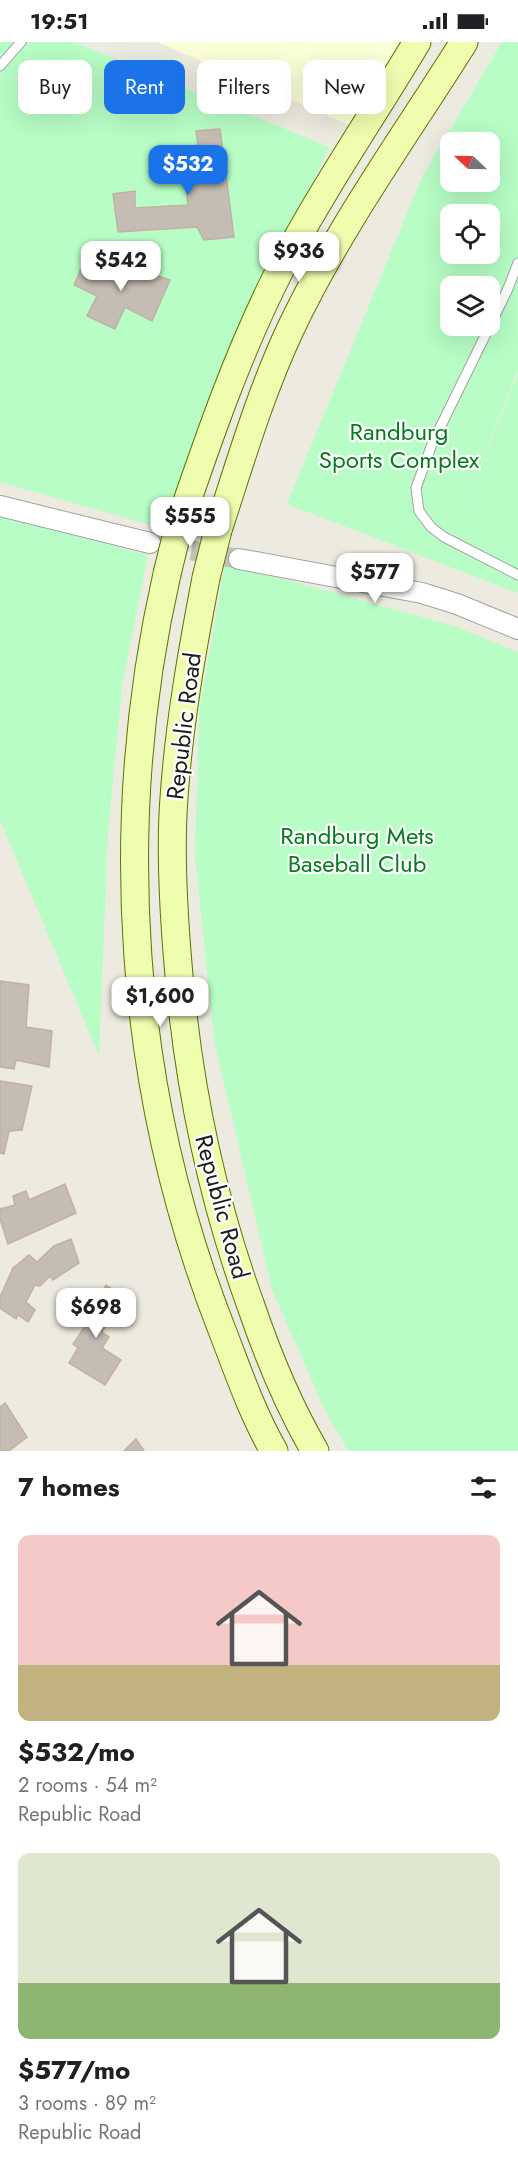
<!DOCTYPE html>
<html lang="en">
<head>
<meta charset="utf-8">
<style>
	body { margin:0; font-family:Jost,sans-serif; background:#f2f2f2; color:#202124; height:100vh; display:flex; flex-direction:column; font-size:22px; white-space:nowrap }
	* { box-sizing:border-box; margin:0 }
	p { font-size:20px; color:#757577 }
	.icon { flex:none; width:33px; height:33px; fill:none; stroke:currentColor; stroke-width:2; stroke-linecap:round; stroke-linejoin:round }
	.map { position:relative; height:1409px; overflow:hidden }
	.side { display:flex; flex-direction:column; background:#fff; flex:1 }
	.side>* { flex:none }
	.top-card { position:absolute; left:18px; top:18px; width:483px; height:54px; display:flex; gap:12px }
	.needle { width:39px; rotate:292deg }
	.buttons { position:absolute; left:440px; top:90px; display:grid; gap:12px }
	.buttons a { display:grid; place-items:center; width:60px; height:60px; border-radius:12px; background:#fff; box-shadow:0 6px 24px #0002; font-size:30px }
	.price { position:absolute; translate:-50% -51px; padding:0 14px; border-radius:12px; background:#fff; color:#222; font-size:20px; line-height:39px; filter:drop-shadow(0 2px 3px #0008) }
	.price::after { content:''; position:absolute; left:50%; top:36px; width:18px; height:14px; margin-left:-9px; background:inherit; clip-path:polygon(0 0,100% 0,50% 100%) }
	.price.on { background:#1a73e8; color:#fff }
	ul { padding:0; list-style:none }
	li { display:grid; align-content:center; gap:12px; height:318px; padding:0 18px }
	li span { display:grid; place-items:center; height:186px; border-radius:12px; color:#555 }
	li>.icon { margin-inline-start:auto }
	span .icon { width:108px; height:108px; fill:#fffc; stroke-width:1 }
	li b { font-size:26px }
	h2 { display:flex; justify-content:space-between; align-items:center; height:72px; padding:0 18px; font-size:26px }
	.tag { padding:0 21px; border-radius:12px; background:#fff; box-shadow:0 6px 24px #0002; font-size:21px; line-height:54px }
	.tag.on { background:#1a73e8; color:#fff }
	.status { display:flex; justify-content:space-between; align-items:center; height:42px; padding:0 30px; background:#fff; direction:ltr }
	.status svg { height:16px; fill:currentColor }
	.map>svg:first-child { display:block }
</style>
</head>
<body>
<div class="status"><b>19:51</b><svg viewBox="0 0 49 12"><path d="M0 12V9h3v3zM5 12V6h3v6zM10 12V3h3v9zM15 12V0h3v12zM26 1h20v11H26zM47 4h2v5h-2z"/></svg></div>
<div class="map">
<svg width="518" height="1409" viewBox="0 0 518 1409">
	<rect width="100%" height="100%" fill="#edebdf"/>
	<path fill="#faffd7" d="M 158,0 L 399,0 L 349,83 Z"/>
	<g fill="#b7fdc5" fill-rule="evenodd">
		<path d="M 0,0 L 74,0 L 329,105 L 194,404 L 161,486 L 0,440 Z"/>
		<path d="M 502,0 L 518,0 L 518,328 L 454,489 L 518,332 L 518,551 L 287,462 L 422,135 ZM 450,100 L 489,100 L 489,140 L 450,140 ZM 450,172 L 489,172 L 489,212 L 450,212 ZM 450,244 L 489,244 L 489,284 L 450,284 Z"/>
		<path d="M 0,474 L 148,513 L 122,645 L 108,790 L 99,1014 L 0,778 Z"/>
		<path d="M 225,521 L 454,584 L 518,610 L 518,1409 L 348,1409 L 324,1366 L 272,1248 L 214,998 L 195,813 L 199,670 Z"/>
	</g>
	<g fill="#c5bdb3" stroke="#c0b2a1" stroke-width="1.5">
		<path d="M 220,87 L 234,195 L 204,198 L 197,185 L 118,190 L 113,152 L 135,149 L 135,166 L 188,163 L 182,106 L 198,103 L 196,89 Z"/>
		<path d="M 86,215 L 124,233 L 128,224 L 170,238 L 152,279 L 125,265 L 115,287 L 87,274 L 97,254 L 74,243 Z"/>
		<path d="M 0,939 L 29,943 L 26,985 L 52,989 L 49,1025 L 16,1018 L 14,1027 L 0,1025 Z"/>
		<path d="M 0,1039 L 32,1044 L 22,1088 L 9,1089 L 4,1112 L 0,1111 Z"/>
		<path d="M 65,1142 L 76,1171 L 8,1202 L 0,1177 L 0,1167 L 15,1163 L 13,1154 L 26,1149 L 29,1158 Z"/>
		<path d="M 71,1197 L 79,1221 L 53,1238 L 50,1234 L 40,1244 L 35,1243 L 26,1260 L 35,1268 L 28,1280 L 18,1273 L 16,1277 L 0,1266 L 0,1255 L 13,1226 L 29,1213 L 37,1220 L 54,1204 Z"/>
		<path d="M 106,1243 L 118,1251 L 102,1278 L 107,1281 L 102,1290 L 109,1295 L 102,1306 L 121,1318 L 105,1343 L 69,1321 L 78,1306 L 73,1302 L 92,1274 L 81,1267 L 92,1248 L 100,1254 Z"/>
		<path d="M 5,1361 L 27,1395 L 9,1409 L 0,1409 L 0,1365 Z"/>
		<path d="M 136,1397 L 144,1409 L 124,1409 Z"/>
	</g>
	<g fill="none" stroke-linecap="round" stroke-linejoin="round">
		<path stroke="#c3c1b8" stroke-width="20" stroke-dasharray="20 10" stroke-linecap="butt" d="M 162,503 L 239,517"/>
		<g stroke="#a2a2a2" stroke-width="11">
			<g id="lane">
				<path d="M 0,24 L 21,0"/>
				<path d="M 518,221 L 507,249 L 432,402 L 416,446 L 419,469 L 431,485 L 444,495 L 518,533"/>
			</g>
		</g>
		<g stroke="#a2a2a2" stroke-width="22">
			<g id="street">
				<path d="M 0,464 L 150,501"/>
				<path d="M 239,517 L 422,551 L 457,562 L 518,587"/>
			</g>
		</g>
		<g stroke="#597400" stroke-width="29">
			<g id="secondary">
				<path d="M 179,483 C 209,395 239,308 281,226 C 322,148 372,75 417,0"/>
				<path d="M 218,488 C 240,421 260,352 290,288 C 337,188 405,94 464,0"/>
				<path d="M 167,532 C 110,782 128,1049 222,1288 C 238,1329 252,1371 274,1409"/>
				<path d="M 206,536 C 192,609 179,682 174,756 C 170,807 173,859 177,910 C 186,1032 209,1149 251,1264 C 268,1314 288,1363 315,1409"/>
			</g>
		</g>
		<use href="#lane" stroke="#fff" stroke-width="9"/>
		<use href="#street" stroke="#fff" stroke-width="20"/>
		<use href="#secondary" stroke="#effdae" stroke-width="27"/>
		<g stroke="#597400" stroke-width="29" stroke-linecap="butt">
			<g id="secondary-bridge">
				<path d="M 167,532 L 179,483"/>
				<path d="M 206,536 L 218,488"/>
			</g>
		</g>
		<use href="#secondary-bridge" stroke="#effdae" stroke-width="27"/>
	</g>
	<g text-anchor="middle" stroke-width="4.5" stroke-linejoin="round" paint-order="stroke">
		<g font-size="24" fill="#047d1d" stroke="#fff">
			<text x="399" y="398">Randburg<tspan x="399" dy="28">Sports Complex</tspan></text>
			<text x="357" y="802">Randburg Mets<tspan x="357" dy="28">Baseball Club</tspan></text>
		</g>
		<g font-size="24" fill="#1b1b1b" stroke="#fff">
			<text transform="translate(184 684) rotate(-83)" y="8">Republic Road</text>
			<text transform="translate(222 1165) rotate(75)" y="8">Republic Road</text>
		</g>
	</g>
</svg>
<div class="buttons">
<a><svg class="needle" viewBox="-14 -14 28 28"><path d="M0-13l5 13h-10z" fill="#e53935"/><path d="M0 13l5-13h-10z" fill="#757577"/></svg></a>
<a><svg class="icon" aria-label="locate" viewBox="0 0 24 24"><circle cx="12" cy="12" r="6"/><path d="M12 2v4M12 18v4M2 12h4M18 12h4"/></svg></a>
<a><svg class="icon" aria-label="layers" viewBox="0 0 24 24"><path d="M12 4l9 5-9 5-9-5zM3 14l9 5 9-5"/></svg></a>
</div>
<b class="price on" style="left:188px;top:154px">$532</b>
<b class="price" style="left:299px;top:241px">$936</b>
<b class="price" style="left:121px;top:250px">$542</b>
<b class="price" style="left:190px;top:506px">$555</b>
<b class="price" style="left:375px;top:562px">$577</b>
<b class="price" style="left:160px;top:986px">$1,600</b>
<b class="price" style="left:96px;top:1297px">$698</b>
<div class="top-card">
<a class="tag">Buy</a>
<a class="tag on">Rent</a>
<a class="tag">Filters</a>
<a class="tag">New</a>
</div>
</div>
<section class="side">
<h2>7 homes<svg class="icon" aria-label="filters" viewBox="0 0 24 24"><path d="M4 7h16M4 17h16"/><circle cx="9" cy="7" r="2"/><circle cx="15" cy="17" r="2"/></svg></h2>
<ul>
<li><span style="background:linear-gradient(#f6c9c9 70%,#c2b280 0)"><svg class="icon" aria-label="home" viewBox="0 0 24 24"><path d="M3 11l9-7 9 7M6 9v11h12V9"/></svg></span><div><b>$532/mo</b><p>2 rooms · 54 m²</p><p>Republic Road</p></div></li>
<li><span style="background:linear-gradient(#dfe7d0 70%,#8fb573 0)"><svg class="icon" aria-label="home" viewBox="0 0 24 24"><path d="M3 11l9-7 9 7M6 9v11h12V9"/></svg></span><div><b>$577/mo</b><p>3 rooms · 89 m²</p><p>Republic Road</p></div></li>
</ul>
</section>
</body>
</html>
